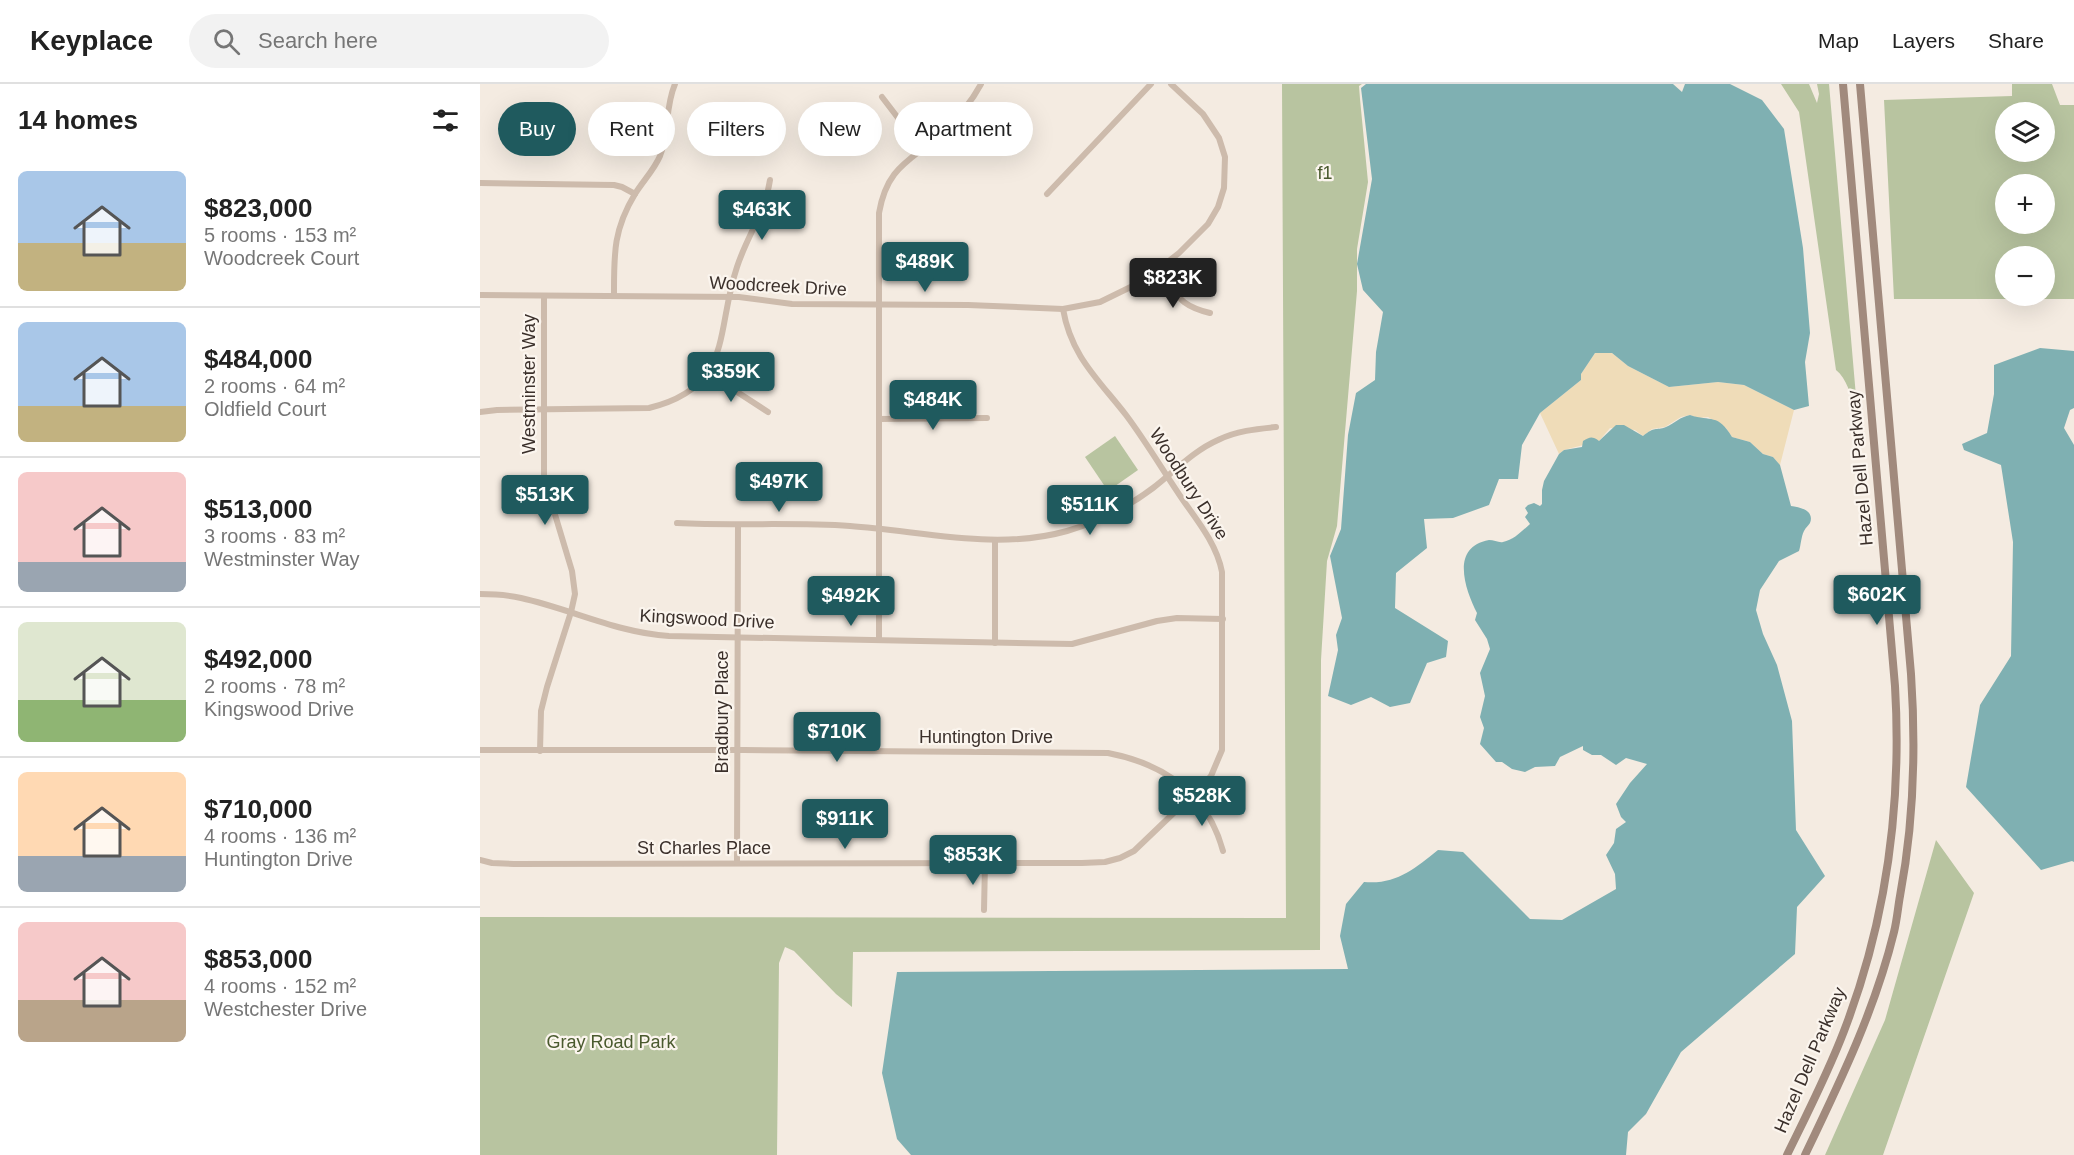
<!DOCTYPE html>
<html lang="en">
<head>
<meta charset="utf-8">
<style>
	body { margin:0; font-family:Arial,sans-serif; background:#f2f2f2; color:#222; height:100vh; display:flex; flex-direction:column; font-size:22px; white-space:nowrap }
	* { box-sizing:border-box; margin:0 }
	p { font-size:20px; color:#767676 }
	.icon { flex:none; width:33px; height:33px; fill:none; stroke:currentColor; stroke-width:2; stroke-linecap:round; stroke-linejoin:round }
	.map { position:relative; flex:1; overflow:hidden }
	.drawer { display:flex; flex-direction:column; background:#fff; width:480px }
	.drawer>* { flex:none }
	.guide { position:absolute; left:18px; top:18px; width:570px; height:54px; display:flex; gap:12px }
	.buttons { position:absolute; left:1515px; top:18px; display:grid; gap:12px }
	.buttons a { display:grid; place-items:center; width:60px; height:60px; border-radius:50%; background:#fff; box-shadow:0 6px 24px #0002; font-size:30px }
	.price { position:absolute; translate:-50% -51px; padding:0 14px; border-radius:6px; background:#1f5a5e; color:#fff; font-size:20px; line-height:39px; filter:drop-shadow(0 2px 3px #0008) }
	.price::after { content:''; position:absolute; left:50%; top:36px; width:18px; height:14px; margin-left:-9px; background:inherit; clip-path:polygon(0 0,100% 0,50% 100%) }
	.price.active { background:#222; color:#fff }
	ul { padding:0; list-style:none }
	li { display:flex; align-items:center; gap:18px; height:150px; padding:0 18px }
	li+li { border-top:2px solid #e0e0e0 }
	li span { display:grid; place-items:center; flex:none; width:168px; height:120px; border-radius:9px; color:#555 }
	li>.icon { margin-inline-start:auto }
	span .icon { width:72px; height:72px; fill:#fffc; stroke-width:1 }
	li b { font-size:26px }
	h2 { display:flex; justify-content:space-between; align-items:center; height:72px; padding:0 18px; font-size:26px }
	.chip { padding:0 21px; border-radius:27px; background:#fff; box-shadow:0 6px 24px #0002; font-size:21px; line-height:54px }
	.chip.active { background:#1f5a5e; color:#fff }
	header { display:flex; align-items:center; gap:36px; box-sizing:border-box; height:84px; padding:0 30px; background:#fff; border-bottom:2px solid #e0e0e0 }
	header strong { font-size:28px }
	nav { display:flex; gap:33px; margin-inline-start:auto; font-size:21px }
	.search { width:420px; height:54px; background:#f2f2f2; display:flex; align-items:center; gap:15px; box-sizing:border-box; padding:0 21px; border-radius:33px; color:#767676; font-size:22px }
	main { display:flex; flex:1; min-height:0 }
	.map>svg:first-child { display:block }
</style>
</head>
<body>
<header>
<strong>Keyplace</strong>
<div class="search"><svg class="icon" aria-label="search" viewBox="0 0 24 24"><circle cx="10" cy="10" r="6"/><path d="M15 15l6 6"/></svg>Search here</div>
<nav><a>Map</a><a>Layers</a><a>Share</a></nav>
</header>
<main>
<section class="drawer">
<h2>14 homes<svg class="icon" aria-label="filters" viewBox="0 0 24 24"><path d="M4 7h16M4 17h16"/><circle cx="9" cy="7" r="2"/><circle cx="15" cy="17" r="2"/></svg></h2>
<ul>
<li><span style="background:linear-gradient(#a9c7e8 60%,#c2b280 0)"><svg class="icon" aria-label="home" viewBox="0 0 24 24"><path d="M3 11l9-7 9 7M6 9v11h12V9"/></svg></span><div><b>$823,000</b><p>5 rooms · 153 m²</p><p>Woodcreek Court</p></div></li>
<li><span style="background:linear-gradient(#a9c7e8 70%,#c2b280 0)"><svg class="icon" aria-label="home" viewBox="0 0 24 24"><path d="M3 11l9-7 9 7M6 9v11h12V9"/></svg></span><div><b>$484,000</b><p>2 rooms · 64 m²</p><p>Oldfield Court</p></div></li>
<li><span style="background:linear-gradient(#f6c9c9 75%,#9aa5b1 0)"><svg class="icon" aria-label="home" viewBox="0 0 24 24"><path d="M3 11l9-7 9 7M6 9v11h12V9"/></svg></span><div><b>$513,000</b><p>3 rooms · 83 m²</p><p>Westminster Way</p></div></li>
<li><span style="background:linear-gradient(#dfe7d0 65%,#8fb573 0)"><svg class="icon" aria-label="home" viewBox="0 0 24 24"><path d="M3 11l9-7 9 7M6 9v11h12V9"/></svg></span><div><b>$492,000</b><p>2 rooms · 78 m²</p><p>Kingswood Drive</p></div></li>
<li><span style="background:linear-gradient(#ffd9b3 70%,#9aa5b1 0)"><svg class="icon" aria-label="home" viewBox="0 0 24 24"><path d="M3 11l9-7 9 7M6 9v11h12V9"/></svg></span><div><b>$710,000</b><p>4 rooms · 136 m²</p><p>Huntington Drive</p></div></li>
<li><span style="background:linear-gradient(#f6c9c9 65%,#b9a48a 0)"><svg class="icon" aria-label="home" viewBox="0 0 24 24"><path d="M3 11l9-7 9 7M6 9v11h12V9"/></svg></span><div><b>$853,000</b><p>4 rooms · 152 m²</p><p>Westchester Drive</p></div></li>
</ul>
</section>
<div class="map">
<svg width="1594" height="1071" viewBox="0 0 1594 1071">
	<rect width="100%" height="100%" fill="#f4ebe1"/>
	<g fill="#b8c4a0" fill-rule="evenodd">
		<path d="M 802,0 L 882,0 L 879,2 L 880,15 L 888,98 L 877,165 L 877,207 L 857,442 L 847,477 L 841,576 L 840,866 L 373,868 L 372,923 L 356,910 L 314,867 L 305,863 L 299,879 L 297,1071 L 0,1071 L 0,833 L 806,834 Z"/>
		<path d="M 1301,0 L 1329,0 L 1337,19 L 1339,10 L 1337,0 L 1349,0 L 1377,324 C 1370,312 1367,294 1356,286 L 1319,28 Z"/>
		<path d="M 1532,0 L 1572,0 L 1580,21 L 1594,21 L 1594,215 L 1414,215 L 1404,16 L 1532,12 ZM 1526,28 L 1564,28 L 1564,68 L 1526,68 ZM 1526,100 L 1564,100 L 1564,140 L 1526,140 ZM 1526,172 L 1564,172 L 1564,212 L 1526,212 Z"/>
		<path d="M 635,352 L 658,386 L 628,407 L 605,373 Z"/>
		<path d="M 1456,756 L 1494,809 L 1403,1071 L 1345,1071 L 1405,936 Z"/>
	</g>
	<path fill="#efdcb8" d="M 1115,269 L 1132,269 L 1148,282 L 1189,303 L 1238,298 L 1264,301 L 1314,326 L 1300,381 L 1293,373 L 1283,370 L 1270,358 L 1252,353 L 1246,344 L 1228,333 L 1218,334 L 1210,331 L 1201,333 L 1185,343 L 1172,345 L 1163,352 L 1155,346 L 1130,344 L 1119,357 L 1084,366 L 1079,370 L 1060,329 L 1101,296 L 1101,290 Z"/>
	<g fill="#7fb0b2">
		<path d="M 886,0 L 1193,0 L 1202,8 L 1205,0 L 1250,0 L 1282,16 L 1304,45 L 1323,164 L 1330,249 L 1325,278 L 1329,322 L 1314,326 L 1264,301 L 1238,298 L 1189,303 L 1148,282 L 1132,269 L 1115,269 L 1101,290 L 1101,296 L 1060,329 L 1042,361 L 1038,395 L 1019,395 L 1009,421 L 973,434 L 944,435 L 947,464 L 916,489 L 915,524 L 968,557 L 966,573 L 947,579 L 930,619 L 910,623 L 891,613 L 871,621 L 848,612 L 858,566 L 856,551 L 862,534 L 850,472 L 861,445 L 868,351 L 876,309 L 895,296 L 896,268 L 903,228 L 883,206 L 877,180 L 892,95 L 881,4 Z"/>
		<path d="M 1560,264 L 1594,267 L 1594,324 L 1590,326 L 1584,344 L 1594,361 L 1594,778 L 1592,777 L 1561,786 L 1486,703 L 1500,621 L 1531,572 L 1533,458 L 1521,381 L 1484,366 L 1482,360 L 1507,349 L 1514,310 L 1514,281 Z"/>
		<path d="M 1210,331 C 1231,338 1238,329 1252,353 L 1270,358 L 1283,370 L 1293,373 L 1300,381 L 1311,422 C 1319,423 1335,426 1330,439 C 1328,442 1326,443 1324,447 C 1321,453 1321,461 1319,467 L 1299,477 L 1280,506 L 1276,526 L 1283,550 L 1297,581 L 1312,637 L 1316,746 L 1345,792 L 1317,823 L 1315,870 L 1201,968 L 1166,1030 L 1148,1048 L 1146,1071 L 431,1071 L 417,1055 L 402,989 L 417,888 L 868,885 L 860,852 L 866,820 L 884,798 C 916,801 934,785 958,766 L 983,768 L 1050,835 L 1082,836 L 1136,805 L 1135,790 L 1126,771 L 1134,759 L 1136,745 L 1146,738 L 1141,733 L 1136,720 L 1150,699 L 1167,680 L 1146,674 L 1136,681 L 1121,671 L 1112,671 L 1103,666 L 1103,662 L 1080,673 L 1075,682 L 1055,683 L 1045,688 L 1032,685 L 1022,678 L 1016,678 L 1000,660 L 1004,644 L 1000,633 L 1005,612 L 1000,589 L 1010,565 L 1007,555 L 995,536 L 997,529 C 985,505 970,463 1009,456 C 1014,456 1019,459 1023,458 C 1034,456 1042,447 1050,440 L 1045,433 L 1048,429 L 1045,424 L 1048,421 L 1054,419 L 1060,422 L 1062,420 L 1062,406 L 1064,397 L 1079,370 L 1084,366 L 1102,363 L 1103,357 C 1110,353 1112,352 1119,357 L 1136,341 L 1144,341 L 1163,352 C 1175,342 1175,347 1186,343 C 1195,339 1200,333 1210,331 Z"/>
	</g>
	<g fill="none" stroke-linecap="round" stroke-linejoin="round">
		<g stroke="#cdbbac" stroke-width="6">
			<path d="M 402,13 L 441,64"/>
			<path d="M 0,99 L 134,101 L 142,103 L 155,110"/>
			<path d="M 567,110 L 671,0"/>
			<path d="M 678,187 C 698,211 698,221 730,229"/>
			<path d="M 0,211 L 259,213 L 312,220 L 488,221 L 583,225 L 620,218 L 665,196 L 699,169 L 728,140 L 738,123 L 744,104 L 745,73 L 739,54 L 723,30 L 691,0"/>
			<path d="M 134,212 C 134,171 133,146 155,110 C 163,97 174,86 180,72 C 189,49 185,23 195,0"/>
			<path d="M 228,289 L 288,328"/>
			<path d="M 0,328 L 17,326 L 169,324 C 254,303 235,248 257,183 C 267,152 285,129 290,96"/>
			<path d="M 399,335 L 507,334"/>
			<path d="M 197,439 C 255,442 313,438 370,442 C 442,447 516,467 587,447 C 617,438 648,423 673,404 C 694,388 713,367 738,356 C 756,347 776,345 796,343"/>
			<path d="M 0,510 C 14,510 28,511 41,514 C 91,525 138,549 189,552 L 592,560 L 677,537 L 697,534 L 743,535"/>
			<path d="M 399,556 L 399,129 C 407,83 429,78 460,51 C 476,36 491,19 501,0"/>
			<path d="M 515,559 L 515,456"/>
			<path d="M 0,666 L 264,666 L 628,669 C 684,680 727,708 743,767"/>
			<path d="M 60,667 L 61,627 L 67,603 L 91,528 L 95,510 L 92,487 L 64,394 L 64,212"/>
			<path d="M 0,776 L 12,779 L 34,780 L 602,779 L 625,778 L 640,774 L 654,767 L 724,700 L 731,692 L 742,666 L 742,488 C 737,462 720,440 705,419 C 685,390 667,359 646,331 C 618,295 591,272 583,225"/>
			<path d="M 257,778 L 258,441"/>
			<path d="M 504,826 L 505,779"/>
		</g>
		<g stroke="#a18a7d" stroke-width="8">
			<path d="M 1307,1071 C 1327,1030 1348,989 1364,947 C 1407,835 1422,720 1415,602 L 1363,0"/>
			<path d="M 1325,1071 C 1360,998 1395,926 1414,848 C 1417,836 1418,823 1420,812 C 1434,738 1436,664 1431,590 L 1380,0"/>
		</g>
	</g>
	<g text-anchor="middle" stroke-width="4.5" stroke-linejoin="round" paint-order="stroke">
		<g font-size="18" fill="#4a5a2e" stroke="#fbf5ee">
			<text x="845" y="95">f1</text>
			<text x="131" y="964">Gray Road Park</text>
		</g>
		<g font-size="18" fill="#3b302b" stroke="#fbf5ee">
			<text transform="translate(298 202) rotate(3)" y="6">Woodcreek Drive</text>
			<text transform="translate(49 300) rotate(-90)" y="6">Westminster Way</text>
			<text transform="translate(1380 384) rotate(-95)" y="6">Hazel Dell Parkway</text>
			<text transform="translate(709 400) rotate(57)" y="6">Woodbury Drive</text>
			<text transform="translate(227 535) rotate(3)" y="6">Kingswood Drive</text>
			<text transform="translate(242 628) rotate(-90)" y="6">Bradbury Place</text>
			<text x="506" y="659">Huntington Drive</text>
			<text x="224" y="770">St Charles Place</text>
			<text transform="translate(1330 976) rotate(-67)" y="6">Hazel Dell Parkway</text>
		</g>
	</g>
</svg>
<div class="buttons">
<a><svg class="icon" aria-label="layers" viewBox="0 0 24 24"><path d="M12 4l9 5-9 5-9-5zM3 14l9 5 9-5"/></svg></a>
<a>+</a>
<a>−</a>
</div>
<b class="price" style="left:282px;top:157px">$463K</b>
<b class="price" style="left:445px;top:209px">$489K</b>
<b class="price active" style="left:693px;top:225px">$823K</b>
<b class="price" style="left:251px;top:319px">$359K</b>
<b class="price" style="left:453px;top:347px">$484K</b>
<b class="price" style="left:299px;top:429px">$497K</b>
<b class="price" style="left:65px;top:442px">$513K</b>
<b class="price" style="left:610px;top:452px">$511K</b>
<b class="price" style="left:1397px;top:542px">$602K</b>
<b class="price" style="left:371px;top:543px">$492K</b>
<b class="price" style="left:357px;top:679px">$710K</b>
<b class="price" style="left:722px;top:743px">$528K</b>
<b class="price" style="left:365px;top:766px">$911K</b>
<b class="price" style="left:493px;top:802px">$853K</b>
<div class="guide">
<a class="chip active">Buy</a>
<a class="chip">Rent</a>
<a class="chip">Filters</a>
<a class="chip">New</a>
<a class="chip">Apartment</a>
</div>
</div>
</main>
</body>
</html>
